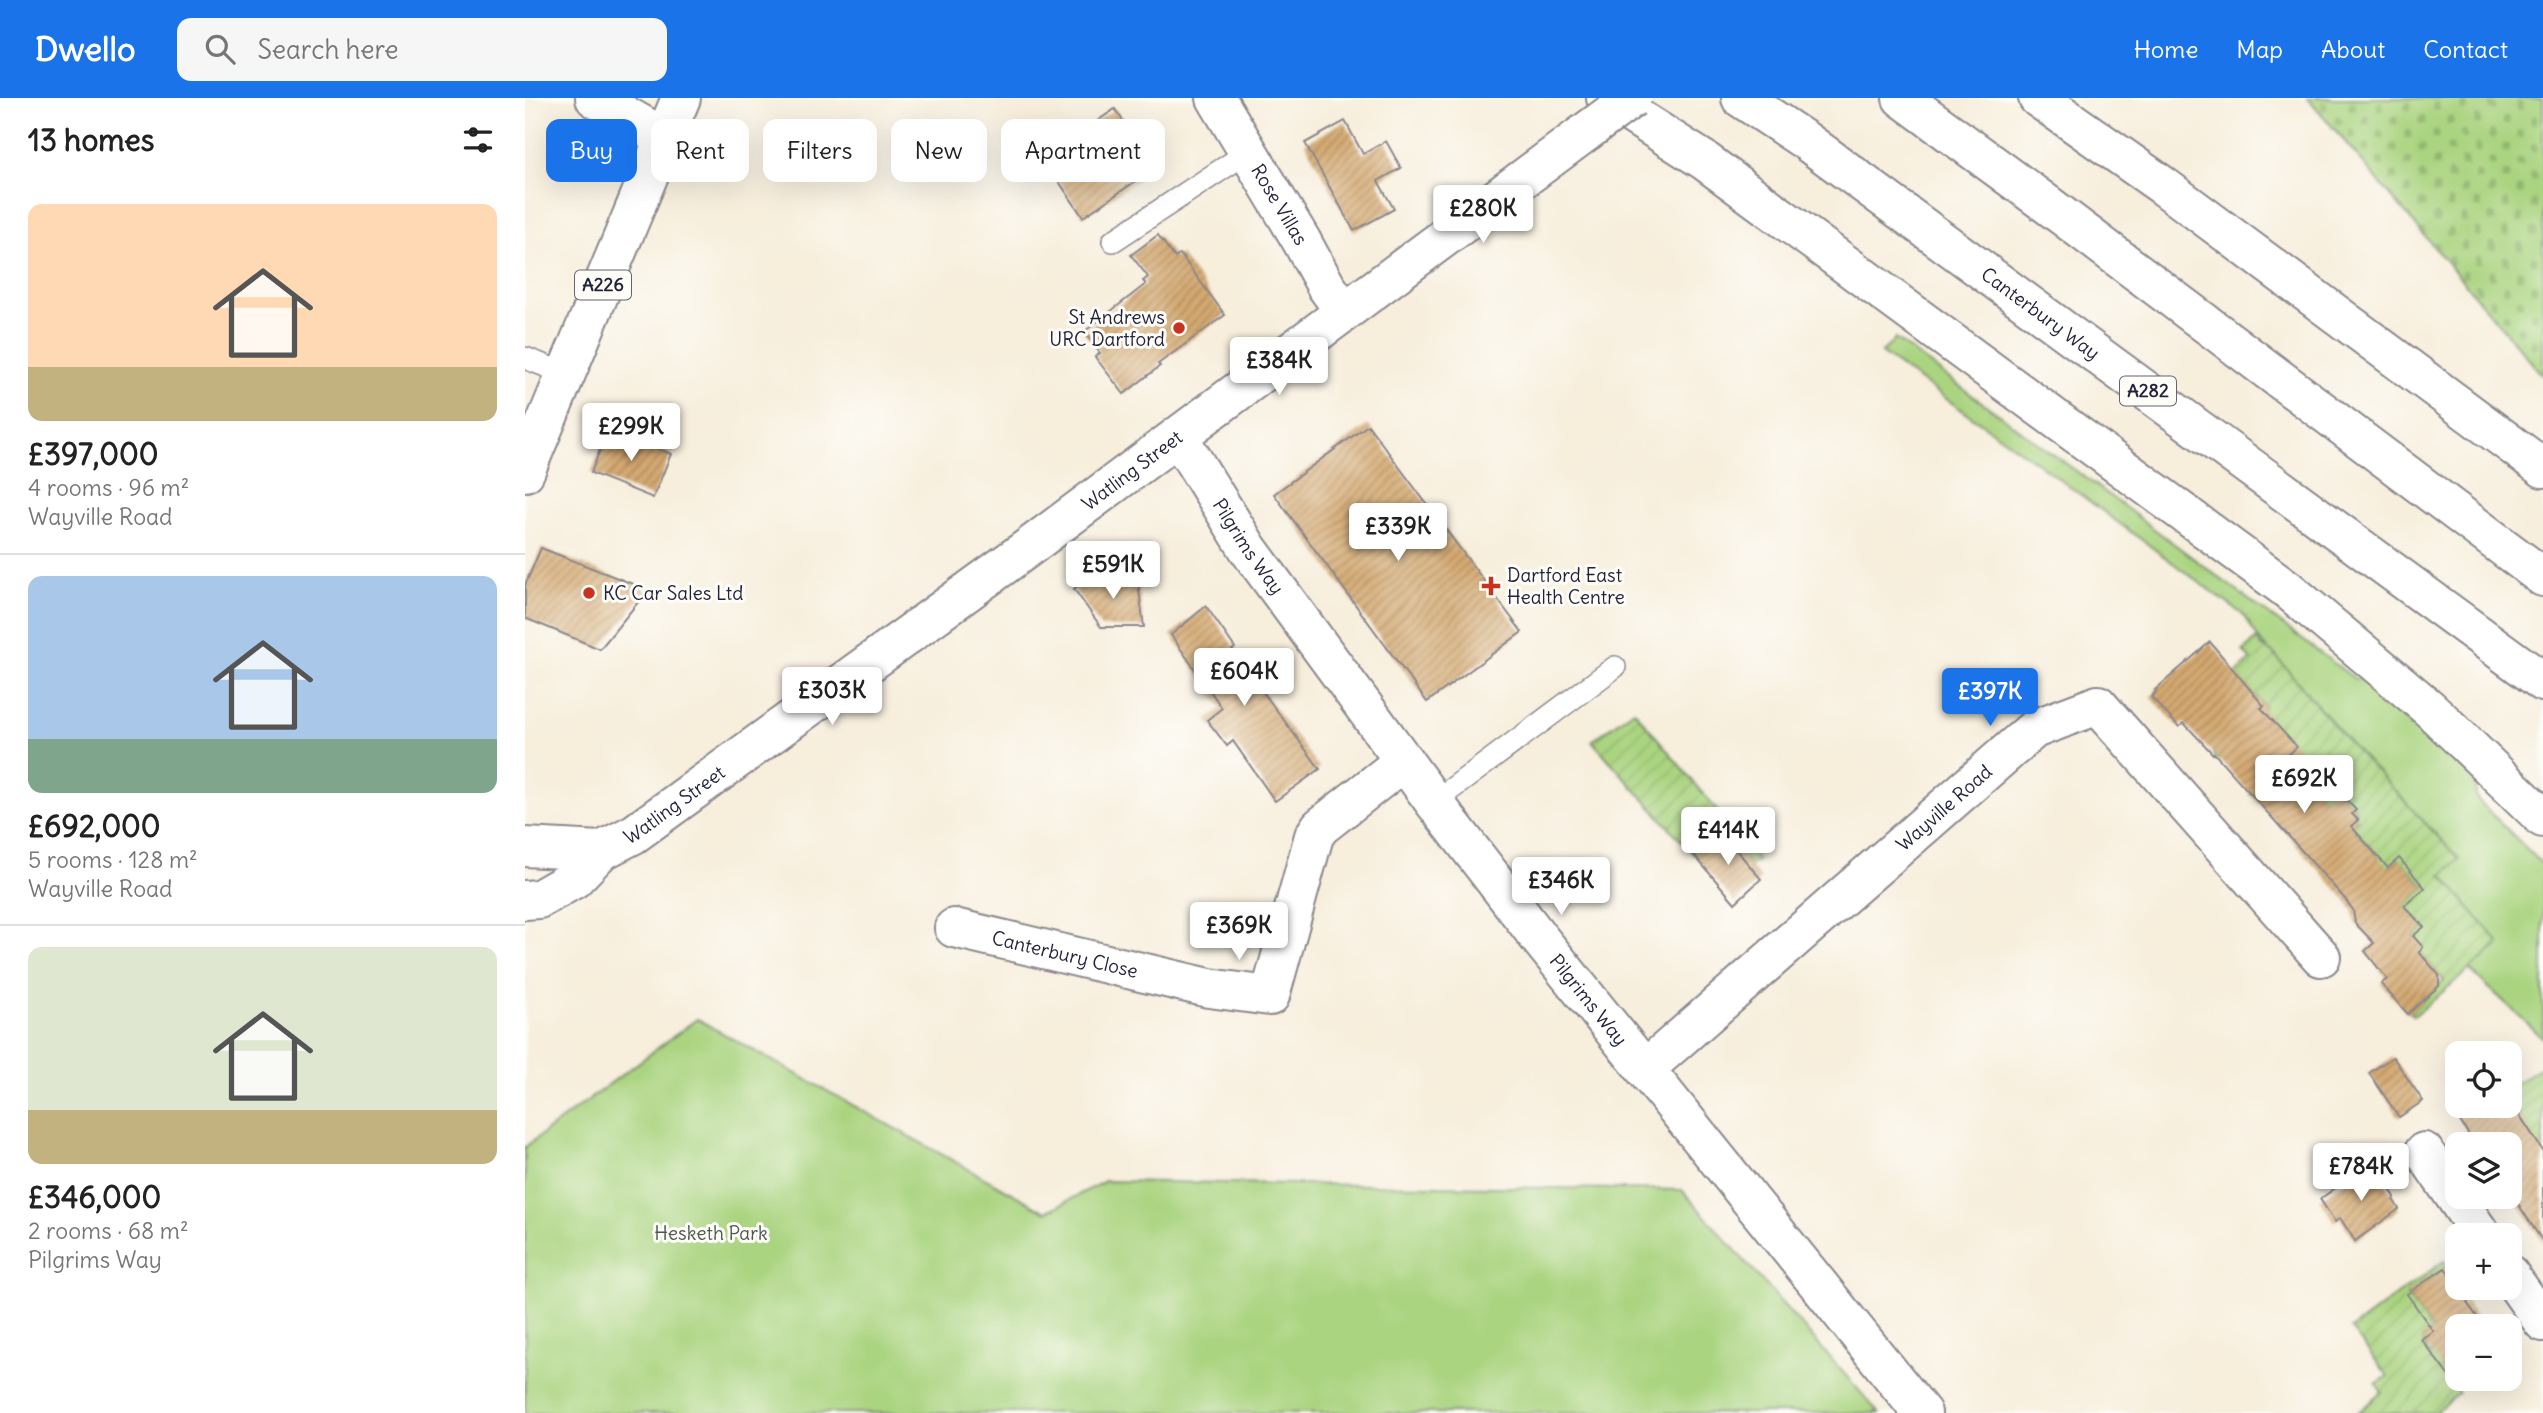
<!DOCTYPE html>
<html lang="en">
<head>
<meta charset="utf-8">
<style>
	body { margin:0; font-family:Delius,sans-serif; background:#f6f6f6; color:#222; height:100vh; display:flex; flex-direction:column; font-size:26px; white-space:nowrap }
	* { box-sizing:border-box; margin:0 }
	p { font-size:23px; color:#767676 }
	.icon { flex:none; width:38px; height:38px; fill:none; stroke:currentColor; stroke-width:2; stroke-linecap:round; stroke-linejoin:round }
	.map { position:relative; flex:1; overflow:hidden }
	.side { display:flex; flex-direction:column; background:#fff; width:525px }
	.side>* { flex:none }
	.banner { position:absolute; left:21px; top:21px; width:665px; height:63px; display:flex; gap:14px }
	.fabs { position:absolute; left:1920px; top:943px; display:grid; gap:14px }
	.fabs a { display:grid; place-items:center; width:77px; height:77px; border-radius:14px; background:#fff; box-shadow:0 7px 28px #0002; font-size:35px }
	.price { position:absolute; translate:-50% -60px; padding:0 16px; border-radius:7px; background:#fff; color:#222; font-size:23px; line-height:46px; filter:drop-shadow(0 2px 4px #0008) }
	.price::after { content:''; position:absolute; left:50%; top:42px; width:21px; height:16px; margin-left:-10px; background:inherit; clip-path:polygon(0 0,100% 0,50% 100%) }
	.price.active { background:#1a73e8; color:#fff }
	ul { padding:0; list-style:none }
	li { display:grid; align-content:center; gap:14px; height:371px; padding:0 28px }
	li+li { border-top:2px solid #e0e0e0 }
	li span { display:grid; place-items:center; height:217px; border-radius:14px; color:#555 }
	li>.icon { margin-inline-start:auto }
	span .icon { width:126px; height:126px; fill:#fffc; stroke-width:1 }
	li b { font-size:30px }
	h2 { display:flex; justify-content:space-between; align-items:center; height:84px; padding:0 28px; font-size:30px }
	.pill { padding:0 24px; border-radius:14px; background:#fff; box-shadow:0 7px 28px #0002; font-size:24px; line-height:63px }
	.pill.active { background:#1a73e8; color:#fff }
	header { display:flex; align-items:center; gap:42px; box-sizing:border-box; height:98px; padding:0 35px; background:#1a73e8; color:#fff }
	header strong { font-size:33px }
	nav { display:flex; gap:38px; margin-inline-start:auto; font-size:24px }
	.search { width:490px; height:63px; background:#f6f6f6; display:flex; align-items:center; gap:18px; box-sizing:border-box; padding:0 24px; border-radius:14px; color:#767676; font-size:26px }
	main { display:flex; flex:1; min-height:0 }
	.map>svg:first-child { display:block }
</style>
</head>
<body>
<header>
<strong>Dwello</strong>
<div class="search"><svg class="icon" aria-label="search" viewBox="0 0 24 24"><circle cx="10" cy="10" r="6"/><path d="M15 15l6 6"/></svg>Search here</div>
<nav><a>Home</a><a>Map</a><a>About</a><a>Contact</a></nav>
</header>
<main>
<section class="side">
<h2>13 homes<svg class="icon" aria-label="filters" viewBox="0 0 24 24"><path d="M4 7h16M4 17h16"/><circle cx="9" cy="7" r="2"/><circle cx="15" cy="17" r="2"/></svg></h2>
<ul>
<li><span style="background:linear-gradient(#ffd9b3 75%,#c2b280 0)"><svg class="icon" aria-label="home" viewBox="0 0 24 24"><path d="M3 11l9-7 9 7M6 9v11h12V9"/></svg></span><div><b>£397,000</b><p>4 rooms · 96 m²</p><p>Wayville Road</p></div></li>
<li><span style="background:linear-gradient(#a9c7e8 75%,#7fa58c 0)"><svg class="icon" aria-label="home" viewBox="0 0 24 24"><path d="M3 11l9-7 9 7M6 9v11h12V9"/></svg></span><div><b>£692,000</b><p>5 rooms · 128 m²</p><p>Wayville Road</p></div></li>
<li><span style="background:linear-gradient(#dfe7d0 75%,#c2b280 0)"><svg class="icon" aria-label="home" viewBox="0 0 24 24"><path d="M3 11l9-7 9 7M6 9v11h12V9"/></svg></span><div><b>£346,000</b><p>2 rooms · 68 m²</p><p>Pilgrims Way</p></div></li>
</ul>
</section>
<div class="map">
<svg width="2018" height="1315" viewBox="0 0 2018 1315">
	<defs>
		<pattern id="cemetery-stones" width="16" height="16" patternUnits="userSpaceOnUse" patternTransform="scale(1.75)"><rect width="16" height="16" fill="#aad480"/><path d="M2 7V4a2 2 0 0 1 4 0v3zM10 15v-3a2 2 0 0 1 4 0v3z" fill="#92b670"/></pattern>
		<pattern id="garden-furrows" width="10" height="10" patternUnits="userSpaceOnUse" patternTransform="scale(1.75)"><rect width="10" height="10" fill="#aad480"/><path d="M-1 1l2-2M0 10L10 0M9 11l2-2" fill="none" stroke="#92b670"/></pattern>
		<pattern id="building-hatch" width="6" height="6" patternUnits="userSpaceOnUse" patternTransform="scale(1.75)"><rect width="6" height="6" fill="#d4a971"/><path d="M-1 1l2-2M0 6l6-6M5 7l2-2" fill="none" stroke="#ac895e"/></pattern>
	</defs>
	<rect width="100%" height="100%" fill="#fdfcf7"/>
	<filter id="ink" filterUnits="userSpaceOnUse"><feTurbulence type="fractalNoise" baseFrequency=".0143" numOctaves="2"/><feDisplacementMap in="SourceGraphic" scale="14" xChannelSelector="R" yChannelSelector="G"/><feConvolveMatrix kernelMatrix="1 2 1 2 8 2 1 2 1" color-interpolation-filters="sRGB"/></filter>
	<filter id="wash" filterUnits="userSpaceOnUse"><feTurbulence type="fractalNoise" baseFrequency=".00686" numOctaves="4" result="noise"/><feDisplacementMap in="SourceGraphic" scale="28" xChannelSelector="R" yChannelSelector="G"/><feGaussianBlur stdDeviation="1.57" result="paint"/><feColorMatrix in="noise" values="0 0 0 0 0 0 0 0 0 0 0 0 0 0 0 0 0 1.4 0 .05"/><feComposite in="paint" operator="in"/></filter>
	<g filter="url(#wash)">
		<rect width="100%" height="100%" fill="#f7eedc"/>
		<g fill="#aad480" stroke="#667b5e" stroke-width="2">
			<path d="M 1370,241 L 1554,375 L 1830,581 L 1835,580 L 1947,677 C 1953,684 1948,694 1953,702 L 2018,767 L 2018,940 L 1944,871 L 1974,846 L 1917,776 L 1934,761 L 1820,640 L 1749,556 C 1733,546 1729,530 1717,516 L 1514,366 L 1356,255 Z"/>
			<path d="M 172,921 L 521,1114 L 580,1083 L 1157,1092 L 1354,1315 L 0,1315 L 0,1049 Z"/>
		</g>
		<path fill="url(#cemetery-stones)" stroke="#667b5e" stroke-width="2" d="M 1783,0 L 2018,0 L 2018,278 Z"/>
		<g fill="url(#garden-furrows)" stroke="#667b5e" stroke-width="2">
			<path d="M 1733,540 L 1735,547 L 1749,556 L 1820,640 L 1934,761 L 1917,777 L 1975,846 L 1889,918 L 1885,914 L 1919,883 L 1894,854 L 1888,838 L 1899,829 L 1885,814 L 1877,822 L 1849,835 L 1900,789 L 1874,761 L 1863,770 L 1854,765 L 1853,758 L 1829,731 L 1789,766 L 1787,763 L 1833,722 L 1827,716 L 1831,712 L 1812,691 L 1800,702 L 1765,662 L 1726,697 L 1724,693 L 1771,649 L 1695,662 L 1690,661 L 1688,656 L 1739,608 L 1715,581 L 1696,590 L 1726,562 L 1718,553 Z"/>
			<path d="M 1109,612 L 1233,762 L 1225,768 L 1196,734 L 1169,757 L 1067,643 Z"/>
			<path d="M 2018,968 L 2018,1053 L 2014,1055 L 1998,1037 L 1984,1046 L 1950,1046 L 1995,1017 L 1985,1001 L 1985,989 Z"/>
			<path d="M 1919,1163 L 1922,1168 L 1882,1197 L 1908,1233 L 1897,1241 L 1904,1257 L 1919,1246 L 1930,1261 L 1917,1271 L 1934,1295 L 1912,1312 L 1913,1315 L 1832,1315 L 1857,1294 L 1851,1286 L 1863,1278 L 1826,1231 Z"/>
		</g>
		<g id="blocks">
			<g fill="url(#building-hatch)">
				<path d="M 590,11 L 630,70 L 558,119 L 518,60 Z"/>
				<path d="M 820,23 L 838,56 L 861,43 L 876,70 L 853,83 L 869,111 L 829,133 L 780,45 Z"/>
				<path d="M 633,137 L 650,160 L 655,156 L 700,217 L 633,266 L 635,268 L 599,296 L 570,259 L 575,255 L 559,234 L 621,186 L 618,183 L 623,179 L 606,157 Z"/>
				<path d="M 843,327 L 997,534 L 902,604 L 749,396 Z"/>
				<path d="M 83,331 L 146,356 L 128,400 L 66,375 Z"/>
				<path d="M 16,450 L 123,492 L 75,551 L 0,520 L 0,487 Z"/>
				<path d="M 612,477 L 619,529 L 576,529 L 549,491 L 563,480 Z"/>
				<path d="M 681,508 L 710,550 L 707,552 L 795,671 L 750,703 L 708,643 L 702,648 L 682,622 L 697,610 L 646,537 Z"/>
				<path d="M 1685,544 L 1739,608 L 1736,610 L 1772,649 L 1762,658 L 1779,677 L 1800,701 L 1811,691 L 1831,712 L 1827,716 L 1833,722 L 1826,728 L 1863,770 L 1874,760 L 1900,790 L 1879,808 L 1899,829 L 1888,838 L 1898,849 L 1894,854 L 1914,877 L 1914,888 L 1883,916 L 1856,886 L 1862,881 L 1840,853 L 1849,845 L 1830,825 L 1828,812 L 1820,801 L 1689,655 L 1688,656 L 1659,625 L 1654,629 L 1626,599 L 1631,594 L 1630,592 Z"/>
				<path d="M 1196,734 L 1236,781 L 1210,805 L 1169,757 Z"/>
				<path d="M 1868,959 L 1898,1003 L 1874,1019 L 1844,975 Z"/>
				<path d="M 1984,1001 L 2018,1053 L 2018,1144 L 1984,1092 L 1984,1046 L 1950,1046 L 1925,1008 L 1984,1008 Z"/>
				<path d="M 1836,1072 L 1855,1077 L 1870,1099 L 1869,1103 L 1874,1111 L 1830,1143 L 1815,1120 L 1810,1124 L 1795,1101 Z"/>
				<path d="M 1920,1170 L 1932,1186 L 1932,1190 L 1935,1190 L 1944,1202 L 1942,1205 L 1959,1228 L 1932,1228 L 1932,1289 L 1896,1241 L 1908,1233 L 1882,1196 Z"/>
			</g>
		</g>
	</g>
	<g filter="url(#ink)">
		<use href="#blocks" fill-opacity="0" stroke="#8c888c" stroke-width="2"/>
		<g fill="none" stroke-linecap="round" stroke-linejoin="round">
			<g stroke="#8c888c" stroke-width="24">
				<g id="service">
					<path d="M 588,143 L 723,54"/>
					<path d="M 0,260 L 41,276"/>
					<path d="M 909,704 L 1090,569"/>
				</g>
			</g>
			<g stroke="#8c888c" stroke-width="42">
				<g id="minor">
					<path d="M 70,0 L 140,40"/>
					<path id="s1" d="M 691,0 L 776,142 L 801,188 L 819,213"/>
					<path id="s2" d="M 653,338 L 724,452 L 909,704 L 1014,840 L 1397,1315"/>
					<path id="s3" d="M 429,830 L 684,890 L 745,898 L 789,738 L 795,729 L 879,663"/>
					<path id="s4" d="M 1120,971 L 1509,631 L 1573,607 L 1796,859"/>
					<path d="M 1899,1054 L 1957,1138"/>
					<path d="M 1984,1176 L 2018,1224"/>
				</g>
			</g>
			<g stroke="#8c888c" stroke-width="42">
				<g id="secondary">
					<path d="M 0,749 L 76,753"/>
					<path id="s5" d="M 0,802 L 14,801 L 49,781 L 76,753 L 109,736 L 504,449 L 1061,34"/>
				</g>
			</g>
			<g stroke="#8c888c" stroke-width="42">
				<path id="primary" d="M 0,374 L 156,0"/>
			</g>
			<g stroke="#8c888c" stroke-width="42">
				<g id="trunk">
					<path d="M 1081,0 L 1180,63 L 1762,491 L 1905,611 L 2018,720"/>
					<path id="s6" d="M 1216,0 L 1281,43 L 2018,584"/>
					<path d="M 1377,0 L 1523,107 L 2018,479"/>
					<path d="M 1513,0 L 1637,87 L 2018,370"/>
				</g>
			</g>
			<use href="#service" stroke="#fff" stroke-width="21"/>
			<use href="#minor" stroke="#fff" stroke-width="38"/>
			<use href="#secondary" stroke="#fff" stroke-width="38"/>
			<use href="#primary" stroke="#fff" stroke-width="38"/>
			<use href="#trunk" stroke="#fff" stroke-width="38"/>
			<g stroke="#8c888c" stroke-width="42" stroke-linecap="butt">
				<path id="secondary-bridge" d="M 1061,34 L 1107,0"/>
			</g>
			<use href="#secondary-bridge" stroke="#fff" stroke-width="38"/>
		</g>
	</g>
	<g fill="#c8321e" stroke="#fdfcf7" stroke-width="2.5">
		<circle cx="654" cy="230" r="7"/>
		<path d="M962.5 477.5h7v7h7v7h-7v7h-7v-7h-7v-7h7z"/>
		<circle cx="64" cy="495" r="7"/>
	</g>
	<g text-anchor="middle" stroke-width="6" stroke-linejoin="round" paint-order="stroke">
		<g fill="#fdfcf7" stroke="#646373" stroke-width="2">
			<rect x="50" y="172.5" width="56" height="29" rx="5"/>
			<rect x="1595" y="278.5" width="56" height="29" rx="5"/>
		</g>
		<g font-size="18" font-weight="bold" fill="#22223b">
			<text x="78" y="193">A226</text>
			<text x="1623" y="299">A282</text>
		</g>
		<g font-size="19" fill="#22223b" stroke="#fdfcf7">
			<text dy="7" stroke="none"><textPath href="#s1" startOffset="124">Rose Villas</textPath></text>
			<text dy="7" stroke="none"><textPath href="#s6" startOffset="369">Canterbury Way</textPath></text>
			<text dy="7" stroke="none"><textPath href="#s5" startOffset="747">Watling Street</textPath></text>
			<text dy="7" stroke="none"><textPath href="#s2" startOffset="131">Pilgrims Way</textPath></text>
			<text dy="7" stroke="none"><textPath href="#s5" startOffset="180">Watling Street</textPath></text>
			<text dy="7" stroke="none"><textPath href="#s4" startOffset="397">Wayville Road</textPath></text>
			<text dy="7" stroke="none"><textPath href="#s3" startOffset="114">Canterbury Close</textPath></text>
			<text dy="7" stroke="none"><textPath href="#s2" startOffset="698">Pilgrims Way</textPath></text>
		</g>
		<g font-size="19" fill="#22223b" stroke="#fdfcf7" text-anchor="start">
			<text x="640" y="226" text-anchor="end">St Andrews<tspan x="640" dy="22">URC Dartford</tspan></text>
			<text x="982" y="484">Dartford East<tspan x="982" dy="22">Health Centre</tspan></text>
			<text x="78" y="502">KC Car Sales Ltd</text>
		</g>
		<g font-size="19" fill="#4b5750" stroke="#fdfcf7">
			<text x="186" y="1142">Hesketh Park</text>
		</g>
	</g>
</svg>
<div class="fabs">
<a><svg class="icon" aria-label="locate" viewBox="0 0 24 24"><circle cx="12" cy="12" r="6"/><path d="M12 2v4M12 18v4M2 12h4M18 12h4"/></svg></a>
<a><svg class="icon" aria-label="layers" viewBox="0 0 24 24"><path d="M12 4l9 5-9 5-9-5zM3 14l9 5 9-5"/></svg></a>
<a>+</a>
<a>−</a>
</div>
<b class="price" style="left:958px;top:147px">£280K</b>
<b class="price" style="left:754px;top:299px">£384K</b>
<b class="price" style="left:106px;top:365px">£299K</b>
<b class="price" style="left:873px;top:465px">£339K</b>
<b class="price" style="left:588px;top:503px">£591K</b>
<b class="price" style="left:719px;top:610px">£604K</b>
<b class="price" style="left:307px;top:629px">£303K</b>
<b class="price active" style="left:1465px;top:630px">£397K</b>
<b class="price" style="left:1779px;top:717px">£692K</b>
<b class="price" style="left:1203px;top:769px">£414K</b>
<b class="price" style="left:1036px;top:819px">£346K</b>
<b class="price" style="left:714px;top:864px">£369K</b>
<b class="price" style="left:1836px;top:1105px">£784K</b>
<div class="banner">
<a class="pill active">Buy</a>
<a class="pill">Rent</a>
<a class="pill">Filters</a>
<a class="pill">New</a>
<a class="pill">Apartment</a>
</div>
</div>
</main>
</body>
</html>
